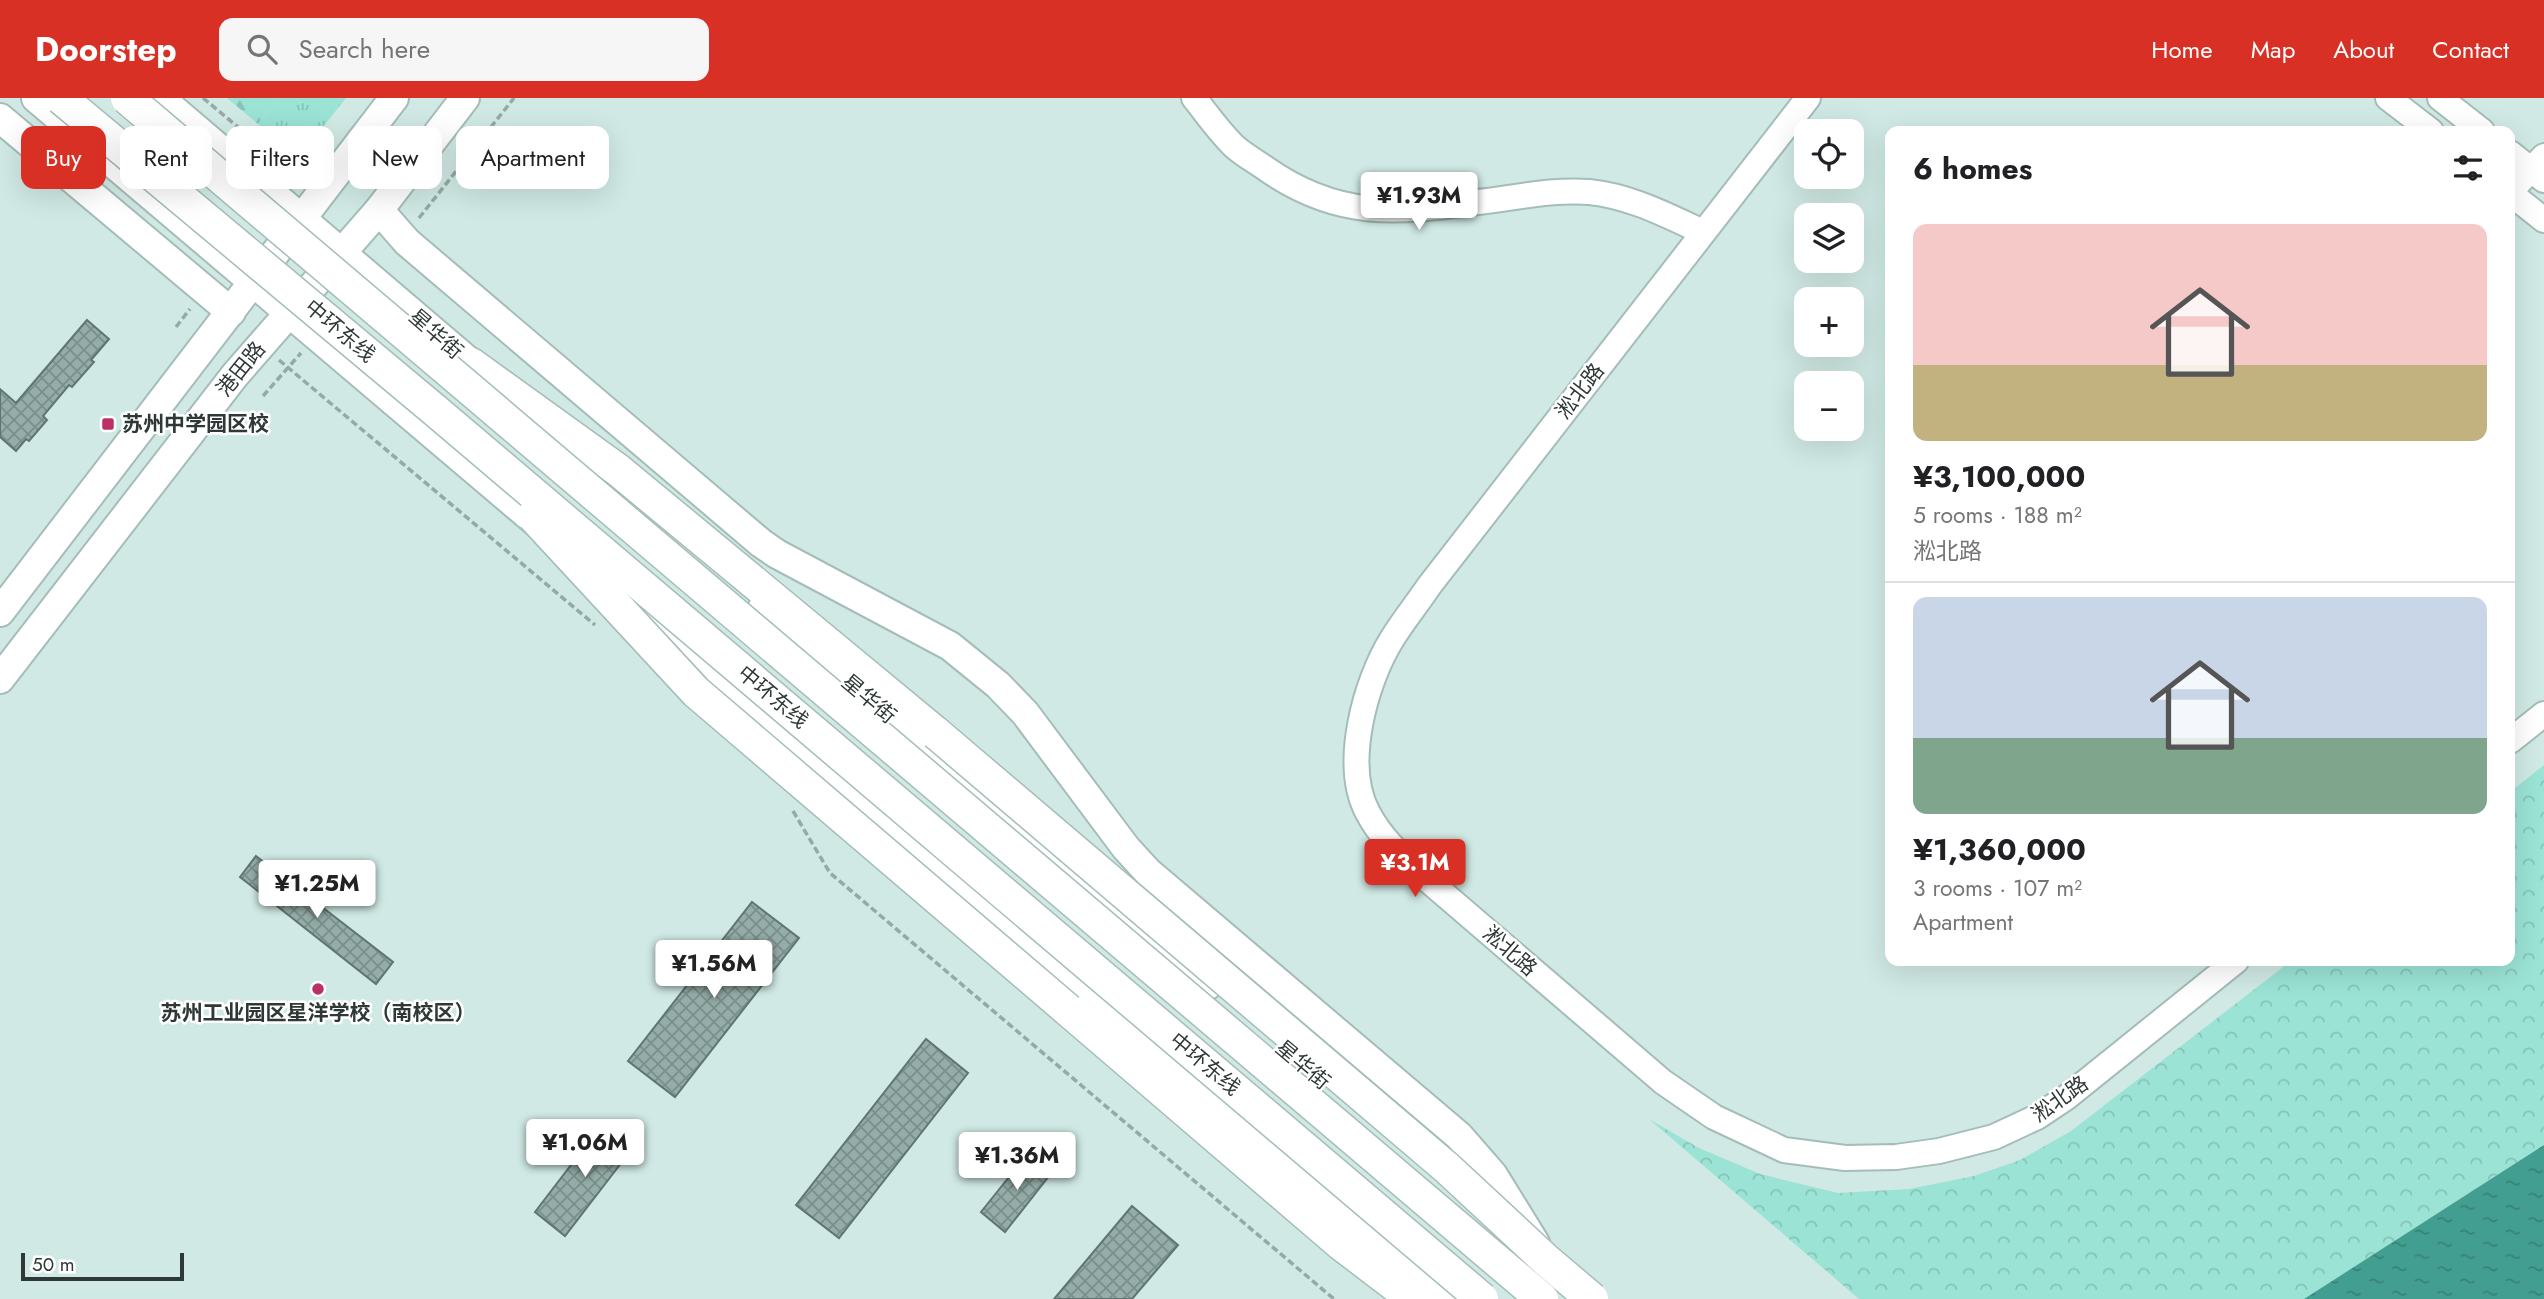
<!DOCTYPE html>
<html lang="en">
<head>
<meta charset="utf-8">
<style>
	body { margin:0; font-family:Jost,"Noto Sans SC",sans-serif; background:#f6f6f6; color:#202124; height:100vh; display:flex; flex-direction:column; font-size:26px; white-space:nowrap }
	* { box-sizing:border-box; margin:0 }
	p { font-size:23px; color:#757577 }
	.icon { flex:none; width:38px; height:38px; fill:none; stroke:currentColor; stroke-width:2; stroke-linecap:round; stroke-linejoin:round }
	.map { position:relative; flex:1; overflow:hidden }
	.details { position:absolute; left:1885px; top:28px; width:630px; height:840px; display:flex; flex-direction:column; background:#fff; border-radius:14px; box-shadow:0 7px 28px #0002 }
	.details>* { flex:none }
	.guide { position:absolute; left:21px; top:28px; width:665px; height:63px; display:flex; gap:14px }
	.fabs { position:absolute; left:1794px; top:21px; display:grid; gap:14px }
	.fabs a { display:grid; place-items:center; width:70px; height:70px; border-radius:14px; background:#fff; box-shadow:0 7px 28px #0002; font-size:35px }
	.scale { position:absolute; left:21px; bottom:18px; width:163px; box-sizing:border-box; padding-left:7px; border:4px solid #2e3836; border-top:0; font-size:19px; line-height:24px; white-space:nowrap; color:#2e3836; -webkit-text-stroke:5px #fff; paint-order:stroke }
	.price { position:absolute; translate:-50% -60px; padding:0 16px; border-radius:7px; background:#fff; color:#222; font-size:23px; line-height:46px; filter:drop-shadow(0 2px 4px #0008) }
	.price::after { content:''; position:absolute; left:50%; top:42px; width:21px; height:16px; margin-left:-10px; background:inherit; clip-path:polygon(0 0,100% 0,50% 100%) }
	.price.current { background:#d93025; color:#fff }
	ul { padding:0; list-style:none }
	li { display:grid; align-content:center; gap:14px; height:371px; padding:0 28px }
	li+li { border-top:2px solid #e0e0e0 }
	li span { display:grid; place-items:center; height:217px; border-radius:14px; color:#555 }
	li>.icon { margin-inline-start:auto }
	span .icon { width:126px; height:126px; fill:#fffc; stroke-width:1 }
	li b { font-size:30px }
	h2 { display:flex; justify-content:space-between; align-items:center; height:84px; padding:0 28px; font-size:30px }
	.pill { padding:0 24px; border-radius:14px; background:#fff; box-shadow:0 7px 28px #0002; font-size:24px; line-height:63px }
	.pill.current { background:#d93025; color:#fff }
	header { display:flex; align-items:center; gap:42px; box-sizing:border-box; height:98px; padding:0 35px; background:#d93025; color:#fff }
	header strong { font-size:33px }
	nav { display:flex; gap:38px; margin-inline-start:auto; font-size:24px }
	.search { width:490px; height:63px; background:#f6f6f6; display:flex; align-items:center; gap:18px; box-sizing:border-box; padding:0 24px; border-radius:14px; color:#757577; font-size:26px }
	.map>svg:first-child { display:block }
</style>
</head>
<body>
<header>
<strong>Doorstep</strong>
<div class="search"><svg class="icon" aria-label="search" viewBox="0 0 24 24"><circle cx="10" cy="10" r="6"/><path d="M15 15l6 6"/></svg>Search here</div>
<nav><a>Home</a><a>Map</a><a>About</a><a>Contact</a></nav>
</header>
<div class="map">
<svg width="2544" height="1201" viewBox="0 0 2544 1201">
	<defs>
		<pattern id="grass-tufts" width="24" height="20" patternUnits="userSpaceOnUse" patternTransform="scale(1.75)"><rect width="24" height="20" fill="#9ae3d5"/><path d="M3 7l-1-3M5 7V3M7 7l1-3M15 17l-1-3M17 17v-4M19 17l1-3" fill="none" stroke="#85c4b7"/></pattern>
		<pattern id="forest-firs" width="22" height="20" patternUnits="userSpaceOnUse" patternTransform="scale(1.75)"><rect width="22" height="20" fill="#9ae3d5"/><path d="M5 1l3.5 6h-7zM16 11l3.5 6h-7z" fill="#85c4b7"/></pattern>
		<pattern id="park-crowns" width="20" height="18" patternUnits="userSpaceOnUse" patternTransform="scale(1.75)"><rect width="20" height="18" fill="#9ae3d5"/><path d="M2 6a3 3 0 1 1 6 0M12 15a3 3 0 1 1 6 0" fill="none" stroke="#85c4b7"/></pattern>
		<pattern id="water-ripples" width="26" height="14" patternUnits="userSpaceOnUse" patternTransform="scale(1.75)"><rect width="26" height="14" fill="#429e90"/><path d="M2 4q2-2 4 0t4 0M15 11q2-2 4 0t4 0" fill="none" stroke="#388276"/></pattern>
		<pattern id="building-cross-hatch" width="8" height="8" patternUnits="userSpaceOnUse" patternTransform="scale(1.75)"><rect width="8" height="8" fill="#95ada8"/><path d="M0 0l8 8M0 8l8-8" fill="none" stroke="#7a8e8a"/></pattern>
	</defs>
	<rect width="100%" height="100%" fill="#d0e9e4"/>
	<path fill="url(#grass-tufts)" d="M 278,0 L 346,0 L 306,50 L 293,54 L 258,26 Z"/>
	<path fill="url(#forest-firs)" d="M 227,0 L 278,0 L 258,26 Z"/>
	<path fill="url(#park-crowns)" d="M 2544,667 L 2544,1047 L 2304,1201 L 1859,1201 L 1649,1021 L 1699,1050 L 1760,1076 L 1838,1095 L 1909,1091 L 1974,1078 L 2020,1062 L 2071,1033 L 2291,863 L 2510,863 L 2510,694 Z"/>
	<path fill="url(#water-ripples)" d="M 2544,1047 L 2544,1201 L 2304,1201 Z"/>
	<g fill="url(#building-cross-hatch)" stroke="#5f7571" stroke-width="2">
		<path d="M 87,222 L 109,241 L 91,262 L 94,264 L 72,289 L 69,287 L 43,318 L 47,322 L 29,343 L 26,341 L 16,353 L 0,339 L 0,291 L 16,305 Z"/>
		<path d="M 256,758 L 393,864 L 376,886 L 240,779 Z"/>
		<path d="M 752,804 L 799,840 L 675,999 L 628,963 Z"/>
		<path d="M 926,941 L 968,975 L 839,1140 L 796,1107 Z"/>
		<path d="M 604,1024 L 635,1047 L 565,1138 L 535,1114 Z"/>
		<path d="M 1029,1054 L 1053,1073 L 1005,1134 L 981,1114 Z"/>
		<path d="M 1132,1108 L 1178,1147 L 1132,1201 L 1054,1201 Z"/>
	</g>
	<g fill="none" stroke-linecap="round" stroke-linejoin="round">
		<g stroke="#a4bdb8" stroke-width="28">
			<g id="secondary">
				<path d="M 1194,0 C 1207,16 1220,35 1235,49 C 1244,57 1255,63 1265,70 C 1337,121 1395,115 1478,104 C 1515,100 1552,91 1589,94 C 1630,98 1666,117 1703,134"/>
				<path d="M 1808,0 L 1429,488 C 1417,506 1403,523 1392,541 C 1365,584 1342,668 1368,715 C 1380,738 1398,755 1416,772 L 1663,984 L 1714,1019 L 1784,1052 L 1845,1060 L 1896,1059 L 1939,1053 L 1994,1039 L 2037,1019 L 2067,999 L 2236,863"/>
				<path d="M 2388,0 L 2431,33"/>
				<path d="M 2440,0 L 2482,33"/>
				<path d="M 2510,55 L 2544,82"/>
				<path d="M 2510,94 L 2544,58"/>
				<path d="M 2510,95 L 2544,122"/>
				<path d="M 2510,643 L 2544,616"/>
			</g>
		</g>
		<g stroke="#a4bdb8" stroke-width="32">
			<g id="primary">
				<path d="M 36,0 L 549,435"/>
				<path d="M 160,0 L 488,280"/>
				<path d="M 0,20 L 231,214"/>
				<path d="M 379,112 L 407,144 L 761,445 L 777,456 L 950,548 L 998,587 L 1025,615 L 1126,750 L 1148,774 L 1459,1038 L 1493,1077 L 1535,1145"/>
				<path d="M 620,496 L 1451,1201"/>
				<path d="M 762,511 L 1208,887"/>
				<path d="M 0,514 L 394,0"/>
				<path d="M 0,581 L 235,277 L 379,112 L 465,0"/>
			</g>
		</g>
		<g stroke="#a4bdb8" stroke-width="35">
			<g id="highway">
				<path d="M 471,266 L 618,372 L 936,635"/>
				<path d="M 1068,912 L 1341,1146 L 1413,1201"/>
			</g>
		</g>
		<g stroke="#95a9a5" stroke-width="3.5" stroke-dasharray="7 3.5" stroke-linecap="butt">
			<path d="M 203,0 L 291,73 L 303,79"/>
			<path d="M 419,120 L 514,0"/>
			<path d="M 176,229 L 190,211"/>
			<path d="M 279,262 L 595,527"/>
			<path d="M 263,298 L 301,255"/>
			<path d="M 793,713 L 830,775 L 1334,1201"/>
		</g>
		<use href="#secondary" stroke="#fff" stroke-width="24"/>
		<use href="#primary" stroke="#fff" stroke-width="28"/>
		<use href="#highway" stroke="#fff" stroke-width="32"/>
		<g stroke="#a4bdb8" stroke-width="35" stroke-linecap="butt">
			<g id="highway-bridge">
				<path d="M 61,0 L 437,314 L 1482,1201"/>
				<path d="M 127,0 L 1542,1201"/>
				<path d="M 533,418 L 696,594 L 1068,912"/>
				<path d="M 936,635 L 1447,1070 L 1546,1162 L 1592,1201"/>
			</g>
		</g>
		<use href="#highway-bridge" stroke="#fff" stroke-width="32"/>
	</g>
	<g fill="#bb3066" stroke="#fff" stroke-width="2.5">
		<rect x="101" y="319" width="14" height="14" rx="3.5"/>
		<circle cx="318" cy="891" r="7"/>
	</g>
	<g text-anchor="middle" stroke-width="5" stroke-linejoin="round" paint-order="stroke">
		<g font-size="21" fill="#2e3836" stroke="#fff">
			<text transform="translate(340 233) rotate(40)" y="7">中环东线</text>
			<text transform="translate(436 236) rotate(41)" y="7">星华街</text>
			<text transform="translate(241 271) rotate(-51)" y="7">港田路</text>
			<text transform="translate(1580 293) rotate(-52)" y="7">淞北路</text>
			<text transform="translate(773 599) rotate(40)" y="7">中环东线</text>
			<text transform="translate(869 601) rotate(40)" y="7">星华街</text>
			<text transform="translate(1510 853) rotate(41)" y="7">淞北路</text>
			<text transform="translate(1205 966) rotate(40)" y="7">中环东线</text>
			<text transform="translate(1303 967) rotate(40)" y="7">星华街</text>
			<text transform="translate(2060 1001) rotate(-35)" y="7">淞北路</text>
		</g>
		<g font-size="21" font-weight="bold" fill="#2e3836" stroke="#fff" text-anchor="start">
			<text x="122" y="333">苏州中学园区校</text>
			<text x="318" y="922" text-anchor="middle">苏州工业园区星洋学校（南校区）</text>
		</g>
	</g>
</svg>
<div class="fabs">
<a><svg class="icon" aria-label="locate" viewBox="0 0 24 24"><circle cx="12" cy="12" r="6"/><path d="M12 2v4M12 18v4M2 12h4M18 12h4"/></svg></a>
<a><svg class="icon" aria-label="layers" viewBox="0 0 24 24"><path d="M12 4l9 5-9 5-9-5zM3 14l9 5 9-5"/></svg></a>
<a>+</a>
<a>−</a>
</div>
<div class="scale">50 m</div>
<b class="price" style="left:1419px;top:134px">¥1.93M</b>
<b class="price current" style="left:1415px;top:801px">¥3.1M</b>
<b class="price" style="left:317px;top:822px">¥1.25M</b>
<b class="price" style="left:714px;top:902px">¥1.56M</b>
<b class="price" style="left:585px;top:1081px">¥1.06M</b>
<b class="price" style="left:1017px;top:1094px">¥1.36M</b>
<div class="guide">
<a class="pill current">Buy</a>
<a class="pill">Rent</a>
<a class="pill">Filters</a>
<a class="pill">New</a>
<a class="pill">Apartment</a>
</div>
<section class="details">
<h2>6 homes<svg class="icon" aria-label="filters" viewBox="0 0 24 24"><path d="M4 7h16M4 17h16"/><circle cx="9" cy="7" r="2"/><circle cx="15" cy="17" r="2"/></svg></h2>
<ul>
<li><span style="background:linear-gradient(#f6c9c9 65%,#c2b280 0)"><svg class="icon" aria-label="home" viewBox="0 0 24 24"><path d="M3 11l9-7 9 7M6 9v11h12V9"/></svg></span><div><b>¥3,100,000</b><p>5 rooms · 188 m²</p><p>淞北路</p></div></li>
<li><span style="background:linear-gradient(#c9d6e8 65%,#7fa58c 0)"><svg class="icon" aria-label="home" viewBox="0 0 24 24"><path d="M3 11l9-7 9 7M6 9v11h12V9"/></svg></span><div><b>¥1,360,000</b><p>3 rooms · 107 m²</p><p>Apartment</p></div></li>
</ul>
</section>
</div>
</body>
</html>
